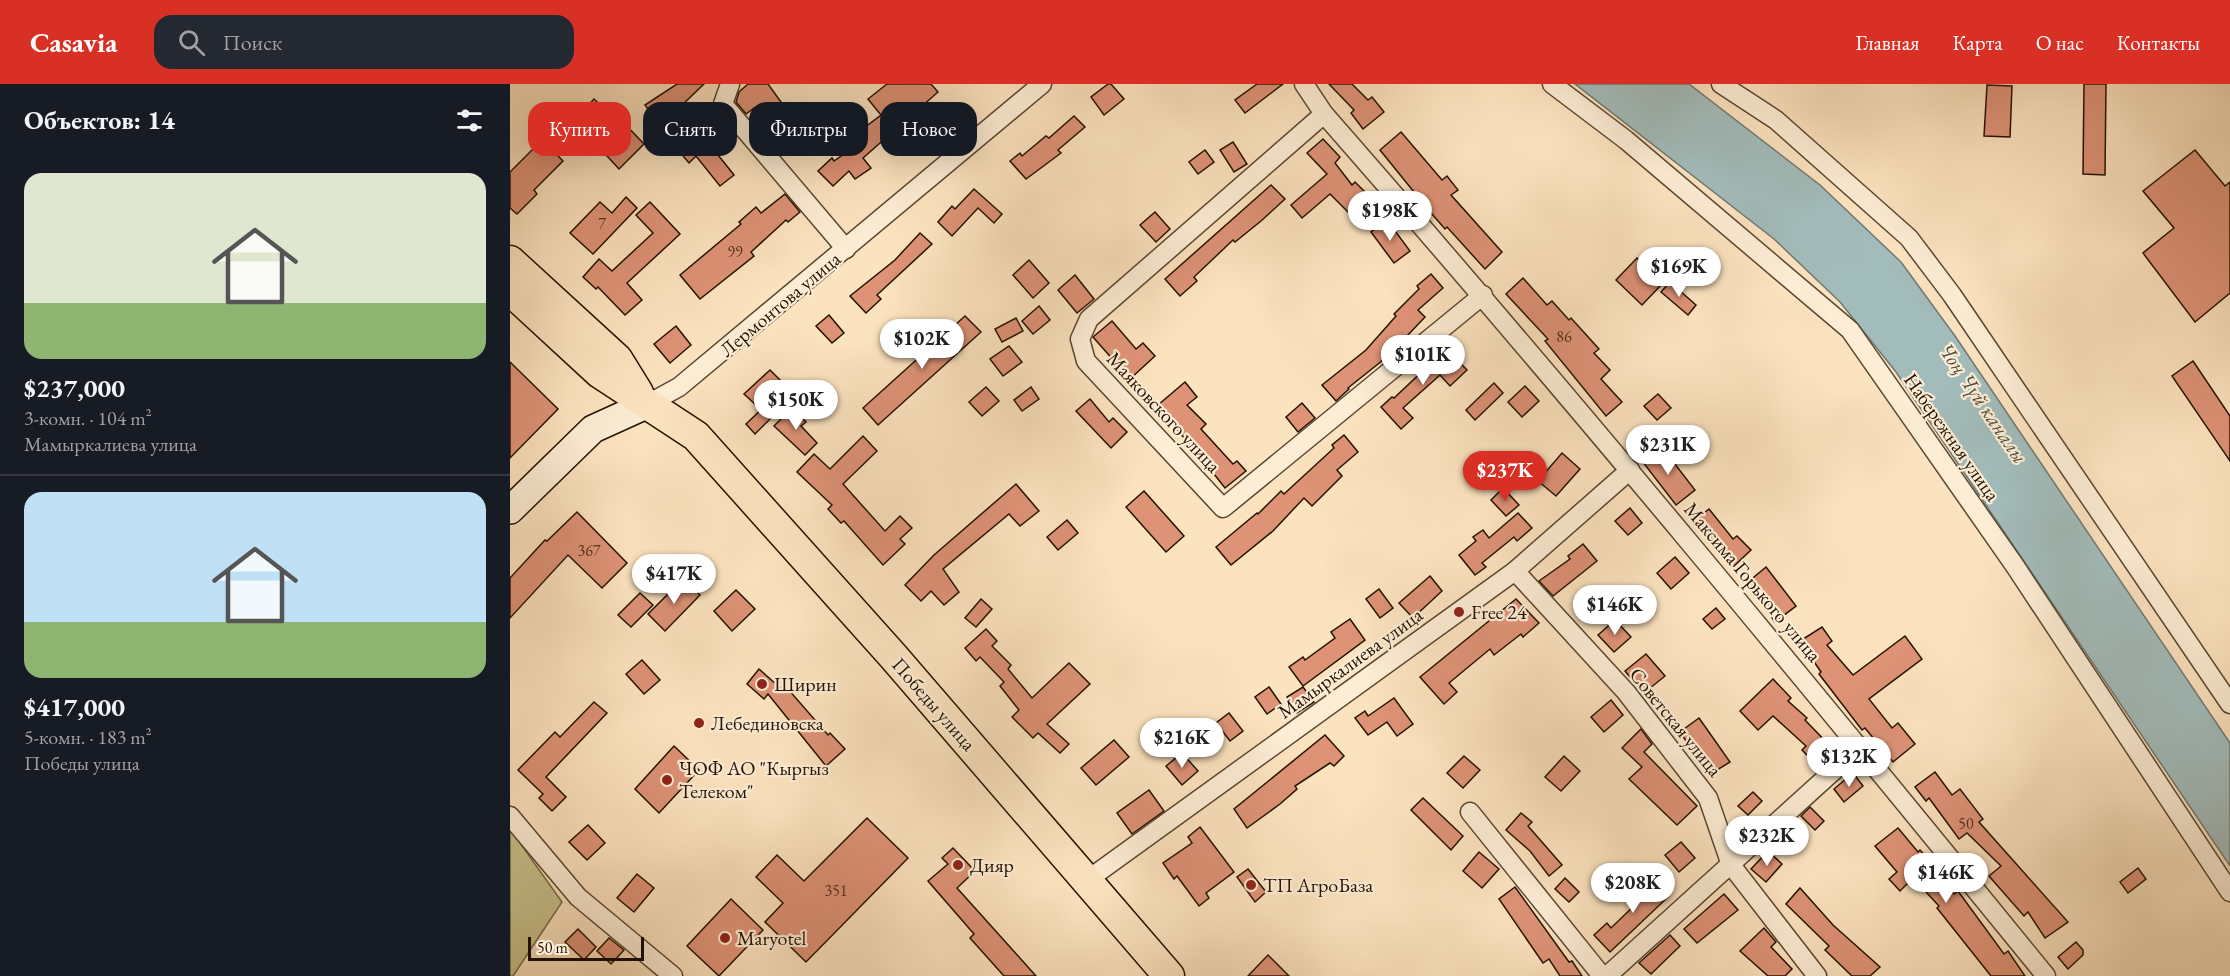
<!DOCTYPE html>
<html lang="ru">
<head>
<meta charset="utf-8">
<style>
	body { margin:0; font-family:"EB Garamond",serif; background:#242831; color:#f1f3f6; height:100vh; display:flex; flex-direction:column; font-size:22px; white-space:nowrap }
	* { box-sizing:border-box; margin:0 }
	p { font-size:20px; color:#9ea1a6 }
	.icon { flex:none; width:33px; height:33px; fill:none; stroke:currentColor; stroke-width:2; stroke-linecap:round; stroke-linejoin:round }
	.map { position:relative; flex:1; overflow:hidden }
	.details { display:flex; flex-direction:column; background:#171b24; width:510px }
	.details>* { flex:none }
	.hud { position:absolute; left:18px; top:18px; width:570px; height:54px; display:flex; gap:12px }
	.scale { position:absolute; left:18px; bottom:15px; width:116px; box-sizing:border-box; padding-left:6px; border:3px solid #231202; border-top:0; font-size:16px; line-height:21px; white-space:nowrap; color:#231202; -webkit-text-stroke:4px #fdedd5; paint-order:stroke }
	.price { position:absolute; translate:-50% -51px; padding:0 14px; border-radius:21px; background:#fff; color:#222; font-size:20px; line-height:39px; filter:drop-shadow(0 2px 3px #0008) }
	.price::after { content:''; position:absolute; left:50%; top:36px; width:18px; height:14px; margin-left:-9px; background:inherit; clip-path:polygon(0 0,100% 0,50% 100%) }
	.price.active { background:#d93025; color:#fff }
	ul { padding:0; list-style:none }
	li { display:grid; align-content:center; gap:12px; height:318px; padding:0 24px }
	li+li { border-top:2px solid #363941 }
	li span { display:grid; place-items:center; height:186px; border-radius:18px; color:#555 }
	li>.icon { margin-inline-start:auto }
	span .icon { width:108px; height:108px; fill:#fffc; stroke-width:1 }
	li b { font-size:26px }
	h2 { display:flex; justify-content:space-between; align-items:center; height:72px; padding:0 24px; font-size:26px }
	.tag { padding:0 21px; border-radius:18px; background:#171b24; box-shadow:0 6px 24px #0002; font-size:21px; line-height:54px }
	.tag.active { background:#d93025; color:#fff }
	header { display:flex; align-items:center; gap:36px; box-sizing:border-box; height:84px; padding:0 30px; background:#d93025; color:#fff }
	header strong { font-size:28px }
	nav { display:flex; gap:33px; margin-inline-start:auto; font-size:21px }
	.search { width:420px; height:54px; background:#242831; display:flex; align-items:center; gap:15px; box-sizing:border-box; padding:0 21px; border-radius:18px; color:#9ea1a6; font-size:22px }
	main { display:flex; flex:1; min-height:0 }
	.map>svg:first-child { display:block }
</style>
</head>
<body>
<header>
<strong>Casavia</strong>
<div class="search"><svg class="icon" aria-label="search" viewBox="0 0 24 24"><circle cx="10" cy="10" r="6"/><path d="M15 15l6 6"/></svg>Поиск</div>
<nav><a>Главная</a><a>Карта</a><a>О нас</a><a>Контакты</a></nav>
</header>
<main>
<section class="details">
<h2>Объектов: 14<svg class="icon" aria-label="filters" viewBox="0 0 24 24"><path d="M4 7h16M4 17h16"/><circle cx="9" cy="7" r="2"/><circle cx="15" cy="17" r="2"/></svg></h2>
<ul>
<li><span style="background:linear-gradient(#dfe7d0 70%,#8fb573 0)"><svg class="icon" aria-label="home" viewBox="0 0 24 24"><path d="M3 11l9-7 9 7M6 9v11h12V9"/></svg></span><div><b>$237,000</b><p>3-комн. · 104 m²</p><p>Мамыркалиева улица</p></div></li>
<li><span style="background:linear-gradient(#bfe0f5 70%,#8fb573 0)"><svg class="icon" aria-label="home" viewBox="0 0 24 24"><path d="M3 11l9-7 9 7M6 9v11h12V9"/></svg></span><div><b>$417,000</b><p>5-комн. · 183 m²</p><p>Победы улица</p></div></li>
</ul>
</section>
<div class="map">
<svg width="1720" height="892" viewBox="0 0 1720 892">
	<rect width="100%" height="100%" fill="#fce3bf"/>
	<filter id="stains"><feTurbulence type="fractalNoise" baseFrequency=".00333" numOctaves="4"/><feColorMatrix values="0 0 0 0 .2 0 0 0 0 .09 0 0 0 0 .02 0 0 0 .5 -.17"/></filter>
	<radialGradient id="worn" r=".72"><stop offset=".6" stop-color="#630" stop-opacity="0"/><stop offset="1" stop-color="#630" stop-opacity=".3"/></radialGradient>
	<path fill="#c7c18c" stroke="#756a47" stroke-width="1.5" d="M 0,745 L 52,818 L 3,892 L 0,892 Z"/>
	<path fill="#a2bcbb" stroke="#6f7871" stroke-width="1.5" d="M 1065,0 L 1179,0 L 1310,101 L 1391,178 L 1445,252 L 1720,659 L 1720,782 L 1386,288 L 1330,218 L 1264,155 Z"/>
	<g fill="#de9276" stroke="#231202" stroke-width="1.5">
		<path d="M 167,0 L 194,0 L 150,42 L 135,21 Z"/>
		<path d="M 238,0 L 258,0 L 279,29 L 258,44 L 244,24 L 236,30 L 226,18 L 229,8 Z"/>
		<path d="M 377,0 L 421,0 L 428,8 L 353,74 L 361,84 L 345,95 L 339,87 L 323,102 L 308,87 L 322,74 L 324,77 L 348,60 L 342,53 L 371,31 L 358,15 Z"/>
		<path d="M 598,0 L 601,0 L 614,15 L 594,31 L 581,13 Z"/>
		<path d="M 747,0 L 773,0 L 735,29 L 725,16 Z"/>
		<path d="M 819,0 L 842,0 L 858,16 L 862,13 L 874,28 L 853,45 L 841,29 L 844,26 Z"/>
		<path d="M 1574,0 L 1596,0 L 1595,91 L 1573,90 Z"/>
		<path d="M 1477,1 L 1502,2 L 1500,53 L 1474,52 Z"/>
		<path d="M 84,15 L 109,39 L 111,36 L 134,60 L 109,85 L 86,60 L 91,56 L 67,33 Z"/>
		<path d="M 204,27 L 220,46 L 200,61 L 224,91 L 210,102 L 186,72 L 179,79 L 163,60 Z"/>
		<path d="M 564,32 L 575,43 L 548,66 L 551,69 L 516,95 L 500,77 L 510,69 L 512,72 L 536,52 L 539,54 Z"/>
		<path d="M 891,48 L 932,96 L 937,92 L 948,106 L 941,111 L 992,168 L 975,185 L 937,143 L 935,145 L 921,129 L 870,66 Z"/>
		<path d="M 813,55 L 830,73 L 825,79 L 842,101 L 845,98 L 862,115 L 844,134 L 820,110 L 792,134 L 781,121 L 817,90 L 797,69 Z"/>
		<path d="M 32,56 L 53,77 L 24,106 L 27,110 L 7,130 L 0,124 L 0,88 Z"/>
		<path d="M 723,58 L 737,80 L 724,88 L 710,66 Z"/>
		<path d="M 695,66 L 704,78 L 688,90 L 679,78 Z"/>
		<path d="M 1685,66 L 1715,102 L 1720,98 L 1720,209 L 1685,238 L 1633,169 L 1664,144 L 1633,107 Z"/>
		<path d="M 761,101 L 775,115 L 751,137 L 725,158 L 723,156 L 684,193 L 687,197 L 670,212 L 655,195 Z"/>
		<path d="M 464,105 L 492,130 L 484,139 L 468,124 L 442,152 L 428,138 L 442,122 L 445,125 Z"/>
		<path d="M 275,110 L 290,128 L 278,138 L 276,136 L 241,168 L 244,172 L 190,215 L 170,191 L 231,140 L 229,138 L 246,123 L 251,129 Z"/>
		<path d="M 116,113 L 127,124 L 83,170 L 60,149 L 90,118 L 102,129 Z"/>
		<path d="M 140,118 L 170,150 L 117,199 L 132,216 L 115,231 L 88,203 L 86,205 L 73,193 L 89,175 L 102,187 L 143,149 L 126,131 Z"/>
		<path d="M 645,128 L 660,145 L 646,158 L 630,141 Z"/>
		<path d="M 877,136 L 900,167 L 884,179 L 861,148 Z"/>
		<path d="M 410,149 L 422,160 L 367,211 L 371,215 L 356,229 L 340,212 L 385,176 Z"/>
		<path d="M 1127,174 L 1153,199 L 1132,221 L 1106,196 Z"/>
		<path d="M 519,176 L 539,199 L 523,214 L 503,191 Z"/>
		<path d="M 921,190 L 933,204 L 908,226 L 915,233 L 878,272 L 838,304 L 839,305 L 826,317 L 812,301 L 856,266 L 886,232 L 884,230 L 909,205 L 907,202 Z"/>
		<path d="M 565,191 L 584,215 L 567,229 L 548,206 Z"/>
		<path d="M 1013,194 L 1037,221 L 1042,217 L 1059,236 L 1061,234 L 1089,265 L 1084,269 L 1100,286 L 1091,295 L 1112,318 L 1096,332 L 1035,257 L 1038,255 L 996,210 Z"/>
		<path d="M 1160,198 L 1186,221 L 1178,231 L 1151,208 Z"/>
		<path d="M 529,222 L 540,236 L 523,250 L 512,237 Z"/>
		<path d="M 319,231 L 334,249 L 322,259 L 306,242 Z"/>
		<path d="M 455,232 L 471,248 L 368,341 L 353,324 Z"/>
		<path d="M 506,234 L 513,247 L 492,258 L 485,245 Z"/>
		<path d="M 602,237 L 626,265 L 633,259 L 645,272 L 620,295 L 583,253 Z"/>
		<path d="M 166,242 L 181,261 L 160,279 L 144,260 Z"/>
		<path d="M 499,262 L 512,278 L 493,292 L 480,275 Z"/>
		<path d="M 936,265 L 957,286 L 940,302 L 930,291 L 893,324 L 903,334 L 891,345 L 871,323 L 882,313 L 884,314 Z"/>
		<path d="M 1683,277 L 1720,332 L 1720,377 L 1662,292 Z"/>
		<path d="M 0,278 L 48,325 L 0,374 Z"/>
		<path d="M 260,286 L 271,297 L 246,321 L 234,310 Z"/>
		<path d="M 675,298 L 687,313 L 677,321 L 696,340 L 691,345 L 723,380 L 727,377 L 736,387 L 715,404 L 700,385 L 698,386 L 689,376 L 692,373 L 664,343 L 666,342 L 648,321 Z"/>
		<path d="M 984,299 L 993,309 L 965,336 L 956,326 Z"/>
		<path d="M 1015,302 L 1029,317 L 1012,333 L 998,318 Z"/>
		<path d="M 476,303 L 489,317 L 472,332 L 459,318 Z"/>
		<path d="M 521,303 L 529,315 L 512,327 L 504,316 Z"/>
		<path d="M 1148,310 L 1161,324 L 1147,336 L 1134,322 Z"/>
		<path d="M 580,315 L 599,338 L 603,334 L 617,348 L 601,364 L 566,327 Z"/>
		<path d="M 792,319 L 805,334 L 788,348 L 776,333 Z"/>
		<path d="M 257,320 L 266,329 L 245,350 L 236,340 Z"/>
		<path d="M 282,324 L 296,338 L 291,342 L 307,359 L 295,371 L 264,342 Z"/>
		<path d="M 834,351 L 848,368 L 827,386 L 832,392 L 802,422 L 794,414 L 763,447 L 721,481 L 706,463 L 747,429 L 748,430 L 771,407 L 774,410 L 824,364 L 822,361 Z"/>
		<path d="M 353,352 L 367,367 L 333,400 L 375,447 L 390,432 L 402,444 L 390,455 L 395,460 L 373,481 L 334,437 L 331,439 L 318,425 L 322,421 L 287,388 L 304,370 L 320,385 Z"/>
		<path d="M 1151,362 L 1185,406 L 1166,421 L 1132,377 Z"/>
		<path d="M 1052,369 L 1070,385 L 1046,412 L 1028,397 Z"/>
		<path d="M 506,400 L 529,427 L 510,442 L 499,430 L 433,485 L 449,508 L 434,521 L 421,507 L 411,517 L 395,501 L 424,471 Z"/>
		<path d="M 993,404 L 1009,421 L 996,432 L 981,416 Z"/>
		<path d="M 634,407 L 674,452 L 656,468 L 616,423 Z"/>
		<path d="M 1120,424 L 1132,439 L 1118,451 L 1105,437 Z"/>
		<path d="M 1199,425 L 1223,455 L 1227,452 L 1241,466 L 1223,483 L 1184,437 Z"/>
		<path d="M 67,428 L 117,479 L 92,504 L 58,471 L 0,534 L 0,494 L 35,456 L 37,457 Z"/>
		<path d="M 1008,429 L 1022,444 L 1007,457 L 1004,453 L 972,479 L 976,483 L 965,491 L 949,471 L 966,457 L 963,453 L 973,446 L 979,454 Z"/>
		<path d="M 557,436 L 568,449 L 548,466 L 537,453 Z"/>
		<path d="M 1073,460 L 1087,477 L 1043,512 L 1029,497 L 1060,475 L 1058,472 Z"/>
		<path d="M 1165,473 L 1179,489 L 1161,505 L 1147,489 Z"/>
		<path d="M 1256,483 L 1286,522 L 1265,538 L 1237,499 Z"/>
		<path d="M 920,492 L 932,507 L 903,534 L 889,519 Z"/>
		<path d="M 173,495 L 190,511 L 155,547 L 138,530 Z"/>
		<path d="M 869,505 L 883,524 L 870,534 L 856,515 Z"/>
		<path d="M 226,506 L 245,525 L 222,547 L 204,527 Z"/>
		<path d="M 130,509 L 143,521 L 121,543 L 108,531 Z"/>
		<path d="M 471,515 L 482,525 L 466,543 L 455,534 Z"/>
		<path d="M 1006,515 L 1029,539 L 1013,553 L 1011,550 L 984,571 L 980,565 L 939,599 L 947,608 L 934,620 L 910,593 Z"/>
		<path d="M 1206,524 L 1215,535 L 1202,545 L 1193,535 Z"/>
		<path d="M 840,535 L 855,556 L 793,602 L 779,583 L 793,573 L 795,576 L 825,554 L 821,548 Z"/>
		<path d="M 1105,536 L 1121,553 L 1104,568 L 1088,551 Z"/>
		<path d="M 1312,543 L 1322,557 L 1317,561 L 1343,591 L 1395,552 L 1412,575 L 1359,615 L 1382,644 L 1388,639 L 1405,660 L 1383,678 L 1355,644 L 1352,646 L 1309,590 L 1311,588 L 1290,557 Z"/>
		<path d="M 476,545 L 487,557 L 482,562 L 501,581 L 498,585 L 522,614 L 559,579 L 580,600 L 537,640 L 559,660 L 550,669 L 528,649 L 523,654 L 502,633 L 509,626 L 490,602 L 494,598 L 470,573 L 466,577 L 455,564 Z"/>
		<path d="M 1136,570 L 1155,592 L 1134,609 L 1115,587 Z"/>
		<path d="M 132,576 L 150,596 L 134,610 L 116,590 Z"/>
		<path d="M 249,585 L 275,608 L 278,605 L 318,651 L 320,649 L 335,665 L 316,682 L 258,610 L 254,615 L 237,600 Z"/>
		<path d="M 1263,595 L 1281,614 L 1278,617 L 1297,634 L 1295,636 L 1322,664 L 1306,680 L 1292,666 L 1296,662 L 1263,632 L 1248,646 L 1230,627 Z"/>
		<path d="M 759,603 L 771,620 L 757,630 L 745,613 Z"/>
		<path d="M 793,603 L 804,618 L 787,629 L 777,613 Z"/>
		<path d="M 884,614 L 903,640 L 887,652 L 877,638 L 858,651 L 845,634 L 855,627 L 858,632 Z"/>
		<path d="M 1101,616 L 1113,631 L 1094,648 L 1081,633 Z"/>
		<path d="M 84,618 L 97,629 L 36,693 L 56,713 L 42,727 L 29,714 L 33,710 L 8,686 L 45,648 L 50,653 Z"/>
		<path d="M 719,629 L 733,647 L 720,657 L 706,639 Z"/>
		<path d="M 1189,634 L 1220,678 L 1199,691 L 1170,648 Z"/>
		<path d="M 1131,645 L 1142,660 L 1134,668 L 1187,722 L 1167,741 L 1119,695 L 1132,683 L 1112,664 Z"/>
		<path d="M 815,651 L 834,672 L 824,682 L 820,679 L 785,702 L 787,705 L 770,720 L 737,744 L 724,725 Z"/>
		<path d="M 604,656 L 619,673 L 586,701 L 571,684 Z"/>
		<path d="M 164,662 L 189,686 L 149,729 L 125,705 Z"/>
		<path d="M 672,669 L 688,687 L 672,701 L 656,682 Z"/>
		<path d="M 954,672 L 970,686 L 953,704 L 937,689 Z"/>
		<path d="M 1054,672 L 1070,687 L 1051,707 L 1035,693 Z"/>
		<path d="M 1425,688 L 1442,711 L 1450,705 L 1473,735 L 1469,738 L 1558,838 L 1535,854 L 1518,828 L 1514,832 L 1479,792 L 1491,782 L 1457,749 L 1449,755 L 1419,714 L 1416,717 L 1405,703 Z"/>
		<path d="M 1343,689 L 1353,702 L 1334,718 L 1324,705 Z"/>
		<path d="M 639,706 L 654,727 L 622,750 L 607,729 Z"/>
		<path d="M 1243,708 L 1252,717 L 1238,731 L 1228,722 Z"/>
		<path d="M 913,714 L 953,752 L 941,766 L 901,726 Z"/>
		<path d="M 1300,723 L 1314,737 L 1305,746 L 1291,732 Z"/>
		<path d="M 1011,729 L 1022,738 L 1018,742 L 1052,781 L 1039,792 L 1020,767 L 996,746 Z"/>
		<path d="M 357,734 L 398,774 L 296,878 L 255,838 L 273,819 L 246,793 L 267,771 L 294,797 Z"/>
		<path d="M 78,741 L 95,759 L 77,776 L 59,758 Z"/>
		<path d="M 690,743 L 724,788 L 696,809 L 699,814 L 689,822 L 667,792 L 664,795 L 653,779 L 682,759 L 678,753 Z"/>
		<path d="M 1388,744 L 1408,768 L 1410,766 L 1421,778 L 1417,781 L 1444,810 L 1448,807 L 1494,870 L 1498,867 L 1515,892 L 1481,892 L 1427,824 L 1429,822 L 1403,794 L 1390,807 L 1379,795 L 1387,788 L 1365,762 Z"/>
		<path d="M 1171,758 L 1185,774 L 1169,788 L 1155,771 Z"/>
		<path d="M 443,764 L 465,787 L 447,804 L 526,892 L 494,892 L 460,854 L 464,850 L 418,797 L 438,780 L 432,774 Z"/>
		<path d="M 1258,767 L 1272,780 L 1256,798 L 1241,785 Z"/>
		<path d="M 969,768 L 989,785 L 972,804 L 953,787 Z"/>
		<path d="M 1628,784 L 1636,795 L 1618,809 L 1610,798 Z"/>
		<path d="M 738,785 L 756,808 L 745,818 L 727,793 Z"/>
		<path d="M 127,790 L 144,804 L 124,828 L 107,814 Z"/>
		<path d="M 1141,792 L 1159,812 L 1100,868 L 1084,851 L 1097,839 L 1101,844 L 1130,816 L 1123,808 Z"/>
		<path d="M 1055,794 L 1069,808 L 1059,818 L 1045,805 Z"/>
		<path d="M 1005,803 L 1059,878 L 1062,877 L 1072,892 L 1050,892 L 1039,875 L 1033,879 L 989,815 Z"/>
		<path d="M 1290,804 L 1323,841 L 1370,883 L 1360,892 L 1342,892 L 1315,866 L 1319,862 L 1276,820 Z"/>
		<path d="M 1214,810 L 1228,826 L 1187,859 L 1174,845 Z"/>
		<path d="M 221,815 L 253,846 L 209,892 L 177,862 Z"/>
		<path d="M 1254,844 L 1266,858 L 1261,863 L 1282,885 L 1275,892 L 1258,892 L 1230,867 Z"/>
		<path d="M 68,845 L 86,863 L 74,876 L 55,858 Z"/>
		<path d="M 1160,851 L 1170,862 L 1141,890 L 1129,879 Z"/>
		<path d="M 99,854 L 114,866 L 101,880 L 87,867 Z"/>
		<path d="M 1566,858 L 1573,866 L 1573,871 L 1558,885 L 1548,873 Z"/>
		<path d="M 758,871 L 779,892 L 738,892 Z"/>
	</g>
	<g fill="none" stroke-linecap="round" stroke-linejoin="round">
		<g stroke="#594631" stroke-width="21">
			<g id="minor">
				<path d="M 220,0 L 213,20 L 336,165"/>
				<path d="M 794,0 L 814,30 C 1061,312 1299,601 1536,892"/>
				<path d="M 1042,0 L 1116,56 L 1340,246 L 1505,482 L 1720,808"/>
				<path d="M 1211,0 L 1266,36 L 1399,154 L 1442,211 L 1720,620"/>
				<path d="M 814,30 L 579,235 L 570,255 L 576,277 L 713,424 L 973,211"/>
				<path d="M 136,321 L 169,303 L 532,0"/>
				<path d="M 1005,487 L 1116,608 L 1198,714 L 1221,781 L 1307,892"/>
				<path d="M 960,728 L 1092,892"/>
				<path d="M 0,732 L 68,813 L 163,892"/>
				<path d="M 576,797 L 1005,487 L 1120,386"/>
				<path d="M 1097,892 L 1350,663"/>
			</g>
		</g>
		<g stroke="#231202" stroke-width="30">
			<path id="secondary" d="M 0,426 L 83,345 L 136,321"/>
		</g>
		<g stroke="#231202" stroke-width="33">
			<g id="primary">
				<path d="M 0,177 L 107,275 L 128,309"/>
				<path d="M 0,206 L 90,289 L 186,352 L 383,572 L 659,892"/>
			</g>
		</g>
		<use href="#minor" stroke="#fdedd5" stroke-width="18"/>
		<use href="#secondary" stroke="#fdedd5" stroke-width="27"/>
		<use href="#primary" stroke="#fce3bf" stroke-width="30"/>
	</g>
	<g fill="#8f2418" stroke="#fdedd5" stroke-width="2">
		<circle cx="949" cy="528" r="6"/>
		<circle cx="252" cy="600" r="6"/>
		<circle cx="189" cy="639" r="6"/>
		<circle cx="157" cy="696" r="6"/>
		<circle cx="448" cy="781" r="6"/>
		<circle cx="741" cy="801" r="6"/>
		<circle cx="215" cy="854" r="6"/>
	</g>
	<g text-anchor="middle" stroke-width="4.5" stroke-linejoin="round" paint-order="stroke">
		<g font-size="16" fill="#52321f">
			<text x="92" y="145">7</text>
			<text x="225" y="173">99</text>
			<text x="1054" y="258">86</text>
			<text x="79" y="472">367</text>
			<text x="1456" y="745">50</text>
			<text x="326" y="812">351</text>
		</g>
		<g font-size="20" fill="#231202" stroke="#fdedd5">
			<text transform="translate(270 220) rotate(-40)" y="7">Лермонтова улица</text>
			<text transform="translate(654 328) rotate(47)" y="7">Маяковского улица</text>
			<text transform="translate(1442 353) rotate(55)" y="7">Набережная улица</text>
			<text transform="translate(1243 498) rotate(50)" y="7">Максима Горького улица</text>
			<text transform="translate(840 579) rotate(-36)" y="7">Мамыркалиева улица</text>
			<text transform="translate(424 620) rotate(49)" y="7">Победы улица</text>
			<text transform="translate(1166 638) rotate(51)" y="7">Советская улица</text>
		</g>
		<g font-size="20" fill="#231202" stroke="#fdedd5" text-anchor="start">
			<text x="961" y="535">Free 24</text>
			<text x="264" y="607">Ширин</text>
			<text x="201" y="646">Лебединовска</text>
			<text x="169" y="691">ЧОФ АО "Кыргыз<tspan x="169" dy="23">Телеком"</tspan></text>
			<text x="460" y="788">Дияр</text>
			<text x="753" y="808">ТП АгроБаза</text>
			<text x="227" y="861">Maryotel</text>
		</g>
		<g font-size="21" font-style="italic" fill="#4f4e43" stroke="#fdedd5">
			<text transform="translate(1473 319) rotate(56)" y="7">Чоң Чүй каналы</text>
		</g>
	</g>
	<rect width="100%" height="100%" filter="url(#stains)"/>
	<rect width="100%" height="100%" fill="url(#worn)"/>
</svg>
<div class="scale">50 m</div>
<b class="price" style="left:880px;top:158px">$198K</b>
<b class="price" style="left:1169px;top:214px">$169K</b>
<b class="price" style="left:412px;top:286px">$102K</b>
<b class="price" style="left:913px;top:302px">$101K</b>
<b class="price" style="left:286px;top:347px">$150K</b>
<b class="price" style="left:1158px;top:392px">$231K</b>
<b class="price active" style="left:995px;top:418px">$237K</b>
<b class="price" style="left:164px;top:521px">$417K</b>
<b class="price" style="left:1105px;top:552px">$146K</b>
<b class="price" style="left:672px;top:685px">$216K</b>
<b class="price" style="left:1339px;top:704px">$132K</b>
<b class="price" style="left:1257px;top:783px">$232K</b>
<b class="price" style="left:1436px;top:820px">$146K</b>
<b class="price" style="left:1123px;top:830px">$208K</b>
<div class="hud">
<a class="tag active">Купить</a>
<a class="tag">Снять</a>
<a class="tag">Фильтры</a>
<a class="tag">Новое</a>
</div>
</div>
</main>
</body>
</html>
